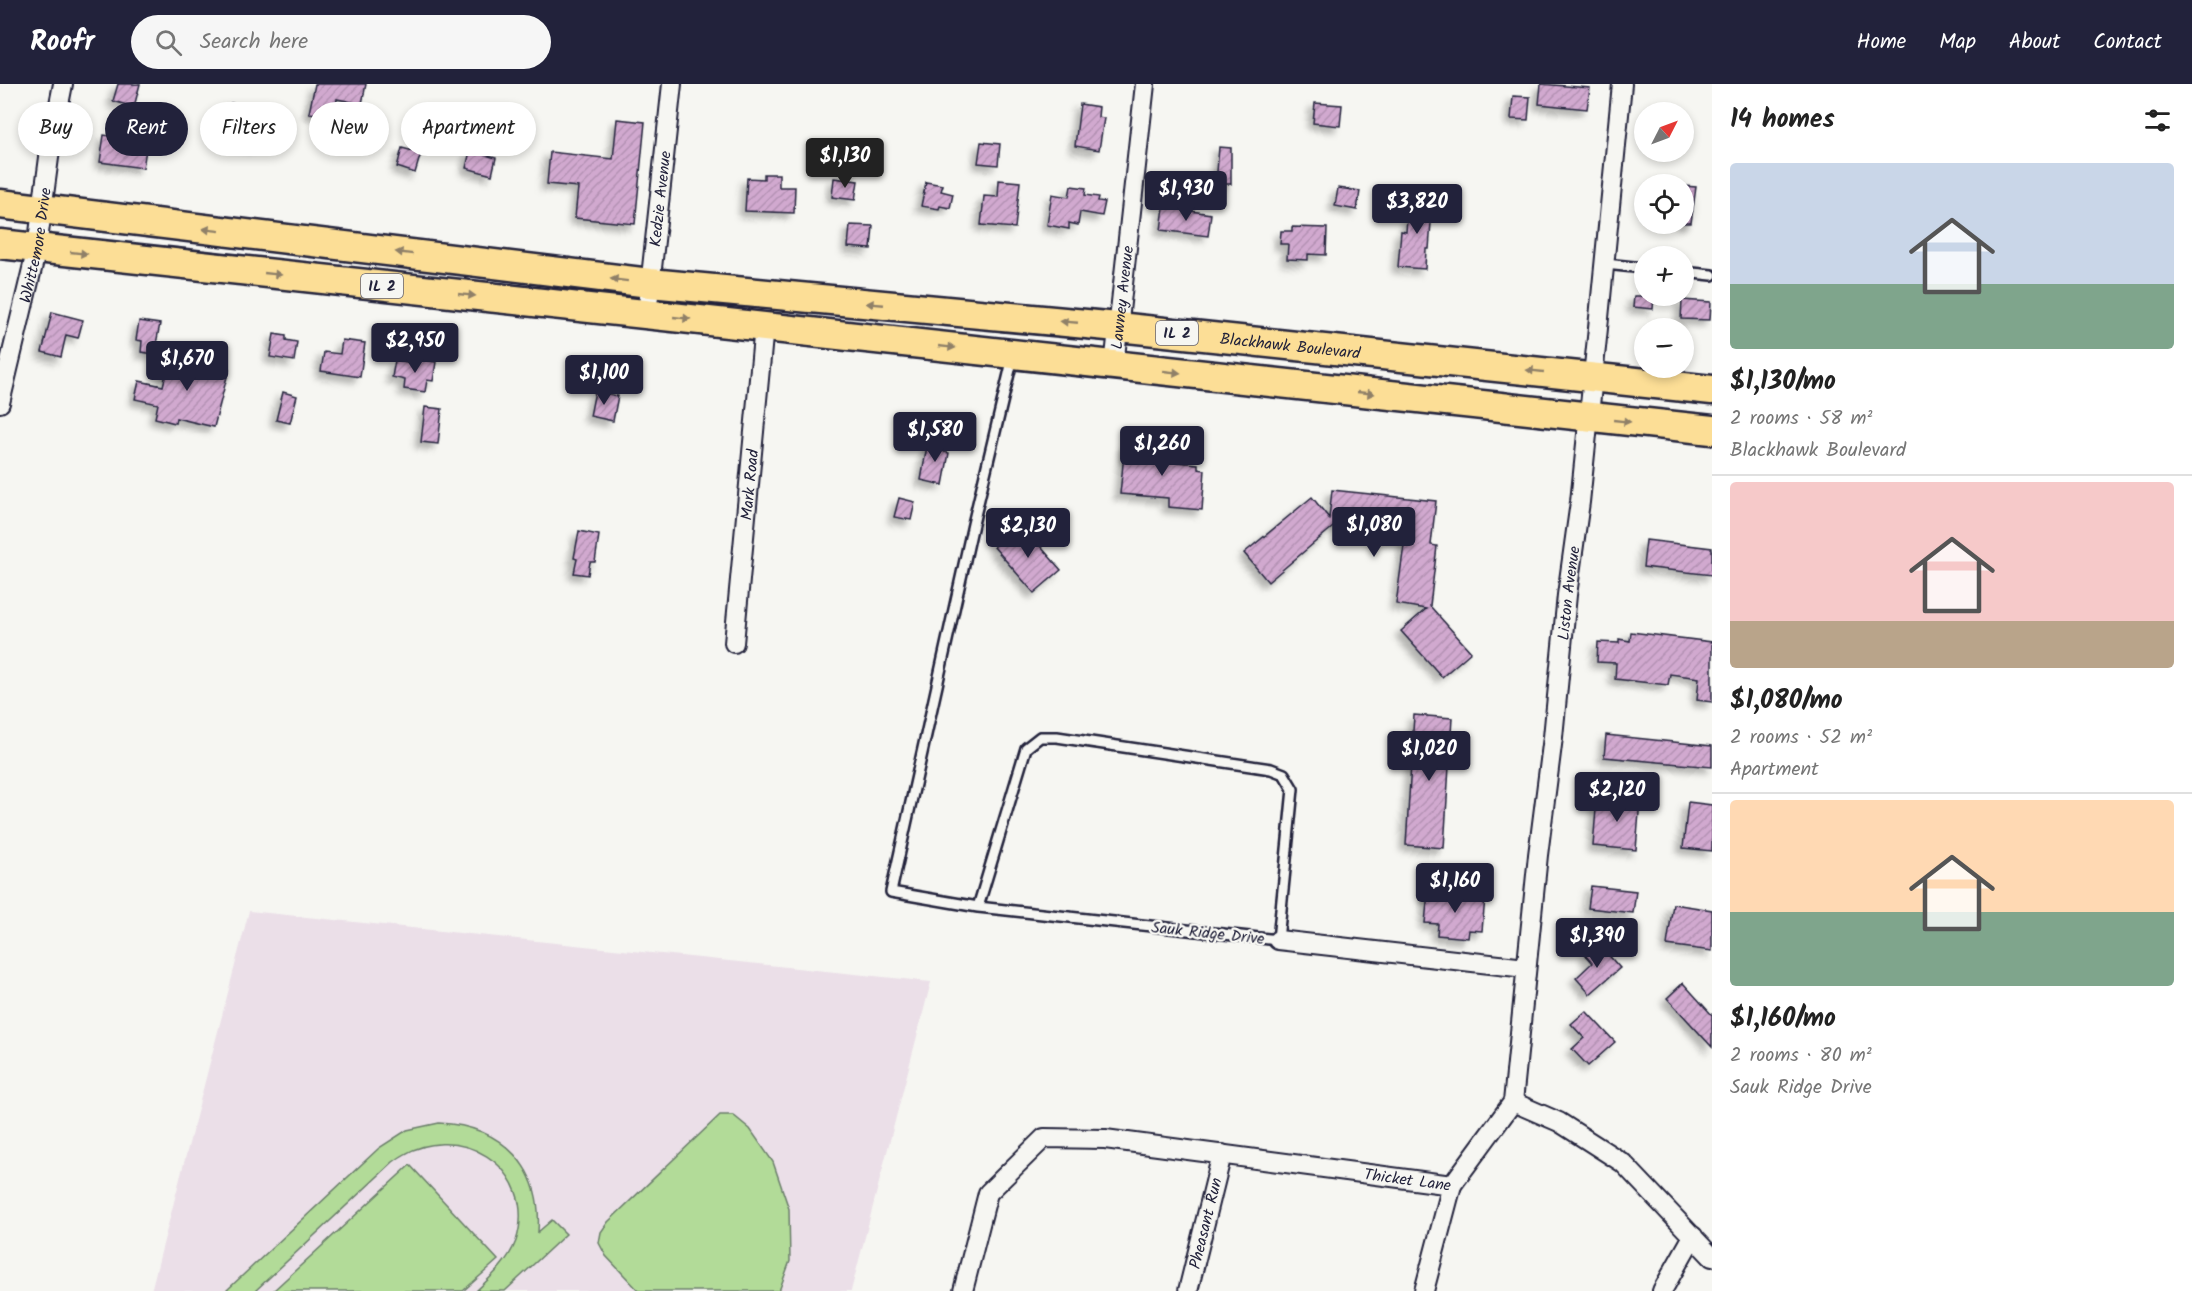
<!DOCTYPE html>
<html lang="en">
<head>
<meta charset="utf-8">
<style>
	body { margin:0; font-family:Kalam,sans-serif; background:#f6f6f6; color:#222; height:100vh; display:flex; flex-direction:column; font-size:22px; white-space:nowrap }
	* { box-sizing:border-box; margin:0 }
	p { font-size:20px; color:#767676 }
	.icon { flex:none; width:33px; height:33px; fill:none; stroke:currentColor; stroke-width:2; stroke-linecap:round; stroke-linejoin:round }
	.map { position:relative; flex:1; overflow:hidden }
	.sheet { display:flex; flex-direction:column; background:#fff; width:480px }
	.sheet>* { flex:none }
	.banner { position:absolute; left:18px; top:18px; width:570px; height:54px; display:flex; gap:12px }
	.needle { width:39px; rotate:48deg }
	.buttons { position:absolute; left:1634px; top:18px; display:grid; gap:12px }
	.buttons a { display:grid; place-items:center; width:60px; height:60px; border-radius:50%; background:#fff; box-shadow:0 3px 9px #0003; font-size:30px }
	.price { position:absolute; translate:-50% -51px; padding:0 14px; border-radius:6px; background:#22223b; color:#fff; font-size:20px; line-height:39px; filter:drop-shadow(0 2px 3px #0008) }
	.price::after { content:''; position:absolute; left:50%; top:36px; width:18px; height:14px; margin-left:-9px; background:inherit; clip-path:polygon(0 0,100% 0,50% 100%) }
	.price.current { background:#222; color:#fff }
	ul { padding:0; list-style:none }
	li { display:grid; align-content:center; gap:12px; height:318px; padding:0 18px }
	li+li { border-top:2px solid #e0e0e0 }
	li span { display:grid; place-items:center; height:186px; border-radius:6px; color:#555 }
	li>.icon { margin-inline-start:auto }
	span .icon { width:108px; height:108px; fill:#fffc; stroke-width:1 }
	li b { font-size:26px }
	h2 { display:flex; justify-content:space-between; align-items:center; height:72px; padding:0 18px; font-size:26px }
	.chip { padding:0 21px; border-radius:27px; background:#fff; box-shadow:0 3px 9px #0003; font-size:21px; line-height:54px }
	.chip.current { background:#22223b; color:#fff }
	header { display:flex; align-items:center; gap:36px; box-sizing:border-box; height:84px; padding:0 30px; background:#22223b; color:#fff }
	header strong { font-size:28px }
	nav { display:flex; gap:33px; margin-inline-start:auto; font-size:21px }
	.search { width:420px; height:54px; background:#f6f6f6; display:flex; align-items:center; gap:15px; box-sizing:border-box; padding:0 21px; border-radius:33px; color:#767676; font-size:22px }
	main { display:flex; flex:1; min-height:0 }
	.map>svg:first-child { display:block }
</style>
</head>
<body>
<header>
<strong>Roofr</strong>
<div class="search"><svg class="icon" aria-label="search" viewBox="0 0 24 24"><circle cx="10" cy="10" r="6"/><path d="M15 15l6 6"/></svg>Search here</div>
<nav><a>Home</a><a>Map</a><a>About</a><a>Contact</a></nav>
</header>
<main>
<div class="map">
<svg width="1712" height="1207" viewBox="0 0 1712 1207">
	<defs>
		<pattern id="building-hatch" width="6" height="6" patternUnits="userSpaceOnUse" patternTransform="scale(1.5)"><rect width="6" height="6" fill="#d1a9cf"/><path d="M-1 1l2-2M0 6l6-6M5 7l2-2" fill="none" stroke="#b391b3"/></pattern>
		<filter id="shadow"><feDropShadow dx="-5.5" dy="5.5" stdDeviation="3" flood-color="#0004"/></filter>
	</defs>
	<rect width="100%" height="100%" fill="#f6f6f2"/>
	<filter id="ink" filterUnits="userSpaceOnUse"><feTurbulence type="fractalNoise" baseFrequency=".0167" numOctaves="2"/><feDisplacementMap in="SourceGraphic" scale="12" xChannelSelector="R" yChannelSelector="G"/><feConvolveMatrix kernelMatrix="1 2 1 2 8 2 1 2 1" color-interpolation-filters="sRGB"/></filter>
	<g filter="url(#ink)">
		<path fill="#ebdfe8" d="M 249,827 L 931,898 L 851,1207 L 151,1207 Z"/>
		<g fill="#b2db98" stroke="#6a7e6a" stroke-width="1.5">
			<path d="M 720,1031 L 733,1031 L 750,1045 L 773,1078 L 789,1125 L 790,1177 L 779,1207 L 639,1207 L 606,1172 L 599,1159 L 601,1148 L 608,1138 Z"/>
			<path d="M 439,1039 C 503,1042 543,1084 538,1148 L 552,1136 L 566,1150 L 505,1207 L 476,1207 C 492,1192 508,1178 516,1157 C 540,1084 455,1030 393,1078 L 255,1207 L 226,1207 L 379,1064 L 407,1046 Z"/>
			<path d="M 410,1081 L 498,1176 L 463,1207 L 273,1207 Z"/>
		</g>
		<g fill="url(#building-hatch)" stroke="#22223b" stroke-width="1.5" filter="url(#shadow)">
			<path d="M 118,0 L 140,0 L 134,23 L 113,17 Z"/>
			<path d="M 315,0 L 366,0 L 362,20 L 337,15 L 334,33 L 309,29 Z"/>
			<path d="M 1541,0 L 1590,4 L 1587,25 L 1539,20 Z"/>
			<path d="M 1513,12 L 1530,13 L 1528,36 L 1511,35 Z"/>
			<path d="M 231,19 L 255,25 L 252,35 L 263,38 L 257,62 L 241,58 L 244,43 L 227,39 Z"/>
			<path d="M 1315,19 L 1342,21 L 1340,42 L 1313,39 Z"/>
			<path d="M 1080,20 L 1099,23 L 1098,33 L 1104,34 L 1099,66 L 1075,62 Z"/>
			<path d="M 448,31 L 468,36 L 465,51 L 445,46 Z"/>
			<path d="M 426,35 L 441,38 L 438,54 L 423,51 Z"/>
			<path d="M 617,35 L 645,38 L 635,140 L 575,134 L 578,103 L 547,100 L 550,68 L 613,75 Z"/>
			<path d="M 119,42 L 149,47 L 143,84 L 100,78 L 104,51 L 117,53 Z"/>
			<path d="M 981,58 L 1000,60 L 998,81 L 978,79 Z"/>
			<path d="M 1219,63 L 1231,64 L 1231,100 L 1216,100 Z"/>
			<path d="M 402,64 L 421,69 L 415,89 L 397,83 Z"/>
			<path d="M 470,67 L 496,74 L 492,91 L 466,84 Z"/>
			<path d="M 764,90 L 779,90 L 779,103 L 795,103 L 794,129 L 745,127 L 747,94 L 764,95 Z"/>
			<path d="M 834,94 L 858,97 L 855,116 L 832,113 Z"/>
			<path d="M 999,96 L 1020,98 L 1015,144 L 981,141 L 984,112 L 998,113 Z"/>
			<path d="M 926,98 L 943,101 L 941,107 L 953,110 L 950,124 L 940,122 L 939,125 L 921,122 Z"/>
			<path d="M 1071,102 L 1086,104 L 1085,111 L 1099,113 L 1098,117 L 1105,118 L 1102,132 L 1080,128 L 1078,141 L 1069,139 L 1069,145 L 1047,141 L 1052,110 L 1069,113 Z"/>
			<path d="M 1683,102 L 1696,103 L 1691,139 L 1683,139 Z"/>
			<path d="M 1338,104 L 1360,107 L 1357,126 L 1335,122 Z"/>
			<path d="M 1415,111 L 1433,112 L 1429,165 L 1426,165 L 1425,185 L 1398,183 L 1401,147 L 1406,148 L 1407,133 L 1413,133 Z"/>
			<path d="M 1164,123 L 1211,130 L 1208,152 L 1161,146 Z"/>
			<path d="M 850,141 L 873,142 L 871,165 L 848,163 Z"/>
			<path d="M 1292,143 L 1327,144 L 1326,171 L 1308,170 L 1308,176 L 1287,175 L 1288,160 L 1280,160 L 1281,147 L 1292,147 Z"/>
			<path d="M 1634,212 L 1654,212 L 1653,225 L 1633,223 Z"/>
			<path d="M 1682,216 L 1711,218 L 1710,236 L 1681,235 Z"/>
			<path d="M 52,228 L 83,236 L 78,254 L 66,251 L 61,273 L 42,268 Z"/>
			<path d="M 139,237 L 160,240 L 154,270 L 141,268 L 142,257 L 136,256 Z"/>
			<path d="M 274,250 L 286,252 L 286,256 L 297,258 L 294,277 L 270,273 Z"/>
			<path d="M 342,256 L 365,259 L 360,293 L 321,287 L 324,268 L 340,270 Z"/>
			<path d="M 171,270 L 229,285 L 214,343 L 176,334 L 175,339 L 155,334 L 158,320 L 135,315 L 139,297 L 163,302 Z"/>
			<path d="M 414,274 L 436,278 L 433,297 L 427,296 L 425,308 L 404,305 L 405,296 L 392,293 L 395,276 L 413,279 Z"/>
			<path d="M 595,307 L 618,312 L 613,337 L 590,332 Z"/>
			<path d="M 283,308 L 297,312 L 290,339 L 276,336 Z"/>
			<path d="M 425,323 L 442,325 L 438,360 L 421,358 Z"/>
			<path d="M 928,356 L 945,359 L 944,368 L 949,369 L 943,401 L 921,396 Z"/>
			<path d="M 1125,360 L 1168,363 L 1166,377 L 1198,380 L 1198,385 L 1205,386 L 1202,426 L 1168,423 L 1168,414 L 1120,410 Z"/>
			<path d="M 1332,406 L 1436,417 L 1431,461 L 1437,462 L 1430,522 L 1471,568 L 1442,593 L 1401,547 L 1426,525 L 1396,520 L 1405,454 L 1333,443 L 1268,498 L 1244,469 L 1312,413 L 1329,434 Z"/>
			<path d="M 899,414 L 915,418 L 911,436 L 894,433 Z"/>
			<path d="M 1021,440 L 1061,486 L 1034,509 L 994,463 Z"/>
			<path d="M 579,447 L 599,451 L 595,478 L 590,478 L 588,491 L 574,489 L 577,475 L 574,474 Z"/>
			<path d="M 1646,456 L 1712,464 L 1712,491 L 1643,483 Z"/>
			<path d="M 1631,548 L 1712,558 L 1712,618 L 1697,616 L 1699,594 L 1670,590 L 1668,601 L 1615,595 L 1616,579 L 1597,578 L 1598,558 L 1619,559 L 1619,555 L 1630,557 Z"/>
			<path d="M 1414,631 L 1452,634 L 1444,764 L 1406,761 Z"/>
			<path d="M 1606,651 L 1712,662 L 1712,683 L 1604,673 Z"/>
			<path d="M 1597,713 L 1640,716 L 1636,766 L 1593,762 Z"/>
			<path d="M 1688,718 L 1712,721 L 1712,767 L 1683,764 Z"/>
			<path d="M 1591,802 L 1636,807 L 1633,829 L 1588,824 Z"/>
			<path d="M 1428,808 L 1485,814 L 1482,847 L 1469,846 L 1468,854 L 1437,851 L 1438,840 L 1425,839 Z"/>
			<path d="M 1673,820 L 1712,826 L 1712,867 L 1667,861 Z"/>
			<path d="M 1598,859 L 1620,884 L 1590,910 L 1576,894 L 1592,879 L 1585,871 Z"/>
			<path d="M 1683,899 L 1712,931 L 1712,963 L 1667,914 Z"/>
			<path d="M 1586,927 L 1615,958 L 1588,982 L 1572,965 L 1584,954 L 1571,940 Z"/>
		</g>
		<g fill="none" stroke-linecap="round" stroke-linejoin="round">
			<g stroke="#22223b" stroke-width="14">
				<g id="lane">
					<path d="M 1605,180 L 1644,184"/>
					<path d="M 1683,188 L 1712,191"/>
					<path d="M 978,823 L 1026,664 L 1040,653 L 1057,653 L 1271,685 L 1284,690 L 1293,705 L 1278,856 L 978,823 L 891,808 L 973,440 L 1013,273"/>
				</g>
			</g>
			<g stroke="#22223b" stroke-width="22">
				<g id="street">
					<path id="s1" d="M 647,230 L 672,0"/>
					<path id="s2" d="M 1114,282 L 1145,0"/>
					<path id="s3" d="M 0,319 L 37,164 L 50,66 L 63,0"/>
					<path id="s4" d="M 734,559 L 764,242"/>
					<path d="M 1278,856 L 1526,884"/>
					<path id="s5" d="M 1513,1018 L 1538,771 L 1553,653 L 1567,511 L 1580,418 L 1598,244 L 1622,0"/>
					<path id="s6" d="M 963,1207 L 988,1109 L 1044,1054 L 1105,1055 L 1452,1101 L 1513,1018 L 1559,1038 L 1623,1079 L 1712,1173"/>
					<path id="s7" d="M 1188,1207 L 1222,1070"/>
					<path d="M 1424,1207 L 1452,1101"/>
					<path d="M 1662,1207 L 1693,1152"/>
				</g>
			</g>
			<g stroke="#22223b" stroke-width="33">
				<g id="primary">
					<path id="s8" d="M 0,120 L 650,199 L 1118,243 L 1712,306"/>
					<path d="M 0,160 L 1712,346"/>
				</g>
			</g>
			<use href="#lane" stroke="#f6f6f2" stroke-width="9"/>
			<use href="#street" stroke="#f6f6f2" stroke-width="18"/>
			<use href="#primary" stroke="#fcde96" stroke-width="28"/>
		</g>
		<defs><path id="oneway-solid" d="M-6-.8H1V-3.2L6.5 0L1 3.2V.8H-6Z" transform="scale(1.5)"/></defs>
		<g fill="#8f8068">
			<use href="#oneway-solid" transform="translate(211 146) rotate(-173)"/>
			<use href="#oneway-solid" transform="translate(79 169) rotate(6)"/>
			<use href="#oneway-solid" transform="translate(404 169) rotate(-173)"/>
			<use href="#oneway-solid" transform="translate(273 190) rotate(6)"/>
			<use href="#oneway-solid" transform="translate(619 196) rotate(-173)"/>
			<use href="#oneway-solid" transform="translate(467 211) rotate(6)"/>
			<use href="#oneway-solid" transform="translate(875 220) rotate(-175)"/>
			<use href="#oneway-solid" transform="translate(682 234) rotate(6)"/>
			<use href="#oneway-solid" transform="translate(1069 238) rotate(-175)"/>
			<use href="#oneway-solid" transform="translate(947 263) rotate(6)"/>
			<use href="#oneway-solid" transform="translate(1535 287) rotate(-174)"/>
			<use href="#oneway-solid" transform="translate(1172 288) rotate(6)"/>
			<use href="#oneway-solid" transform="translate(1366 309) rotate(6)"/>
			<use href="#oneway-solid" transform="translate(1622 337) rotate(6)"/>
		</g>
	</g>
	<g text-anchor="middle" stroke-width="5" stroke-linejoin="round" paint-order="stroke">
		<g fill="#f6f6f2" stroke="#626272" stroke-width="1.5">
			<rect x="361" y="190" width="42" height="24" rx="4.5"/>
			<rect x="1156" y="237" width="42" height="24" rx="4.5"/>
		</g>
		<g font-size="15" font-weight="bold" fill="#22223b">
			<text x="382" y="207">IL 2</text>
			<text x="1177" y="254">IL 2</text>
		</g>
		<g font-size="16" fill="#22223b" stroke="#f6f6f2">
			<text dy="6" stroke="none"><textPath href="#s1" startOffset="116">Kedzie Avenue</textPath></text>
			<text dy="6" stroke="none"><textPath href="#s3" startOffset="162">Whittemore Drive</textPath></text>
			<text dy="6" stroke="none"><textPath href="#s2" startOffset="69">Lawney Avenue</textPath></text>
			<text dy="6" stroke="none"><textPath href="#s8" startOffset="1298">Blackhawk Boulevard</textPath></text>
			<text dy="6" stroke="none"><textPath href="#s4" startOffset="159">Mark Road</textPath></text>
			<text dy="6" stroke="none"><textPath href="#s5" startOffset="512">Liston Avenue</textPath></text>
			<text transform="translate(1208 848) rotate(6)" y="6">Sauk Ridge Drive</text>
			<text dy="6" stroke="none"><textPath href="#s6" startOffset="546">Thicket Lane</textPath></text>
			<text dy="6" stroke="none"><textPath href="#s7" startOffset="70">Pheasant Run</textPath></text>
		</g>
	</g>
</svg>
<div class="buttons">
<a><svg class="needle" viewBox="-14 -14 28 28"><path d="M0-13l5 13h-10z" fill="#e53935"/><path d="M0 13l5-13h-10z" fill="#767676"/></svg></a>
<a><svg class="icon" aria-label="locate" viewBox="0 0 24 24"><circle cx="12" cy="12" r="6"/><path d="M12 2v4M12 18v4M2 12h4M18 12h4"/></svg></a>
<a>+</a>
<a>−</a>
</div>
<b class="price current" style="left:845px;top:105px">$1,130</b>
<b class="price" style="left:1186px;top:138px">$1,930</b>
<b class="price" style="left:1417px;top:151px">$3,820</b>
<b class="price" style="left:415px;top:290px">$2,950</b>
<b class="price" style="left:187px;top:308px">$1,670</b>
<b class="price" style="left:604px;top:322px">$1,100</b>
<b class="price" style="left:935px;top:379px">$1,580</b>
<b class="price" style="left:1162px;top:393px">$1,260</b>
<b class="price" style="left:1374px;top:474px">$1,080</b>
<b class="price" style="left:1028px;top:475px">$2,130</b>
<b class="price" style="left:1429px;top:698px">$1,020</b>
<b class="price" style="left:1617px;top:739px">$2,120</b>
<b class="price" style="left:1455px;top:830px">$1,160</b>
<b class="price" style="left:1597px;top:885px">$1,390</b>
<div class="banner">
<a class="chip">Buy</a>
<a class="chip current">Rent</a>
<a class="chip">Filters</a>
<a class="chip">New</a>
<a class="chip">Apartment</a>
</div>
</div>
<section class="sheet">
<h2>14 homes<svg class="icon" aria-label="filters" viewBox="0 0 24 24"><path d="M4 7h16M4 17h16"/><circle cx="9" cy="7" r="2"/><circle cx="15" cy="17" r="2"/></svg></h2>
<ul>
<li><span style="background:linear-gradient(#c9d6e8 65%,#7fa58c 0)"><svg class="icon" aria-label="home" viewBox="0 0 24 24"><path d="M3 11l9-7 9 7M6 9v11h12V9"/></svg></span><div><b>$1,130/mo</b><p>2 rooms · 58 m²</p><p>Blackhawk Boulevard</p></div></li>
<li><span style="background:linear-gradient(#f6c9c9 75%,#b9a48a 0)"><svg class="icon" aria-label="home" viewBox="0 0 24 24"><path d="M3 11l9-7 9 7M6 9v11h12V9"/></svg></span><div><b>$1,080/mo</b><p>2 rooms · 52 m²</p><p>Apartment</p></div></li>
<li><span style="background:linear-gradient(#ffd9b3 60%,#7fa58c 0)"><svg class="icon" aria-label="home" viewBox="0 0 24 24"><path d="M3 11l9-7 9 7M6 9v11h12V9"/></svg></span><div><b>$1,160/mo</b><p>2 rooms · 80 m²</p><p>Sauk Ridge Drive</p></div></li>
</ul>
</section>
</main>
</body>
</html>
